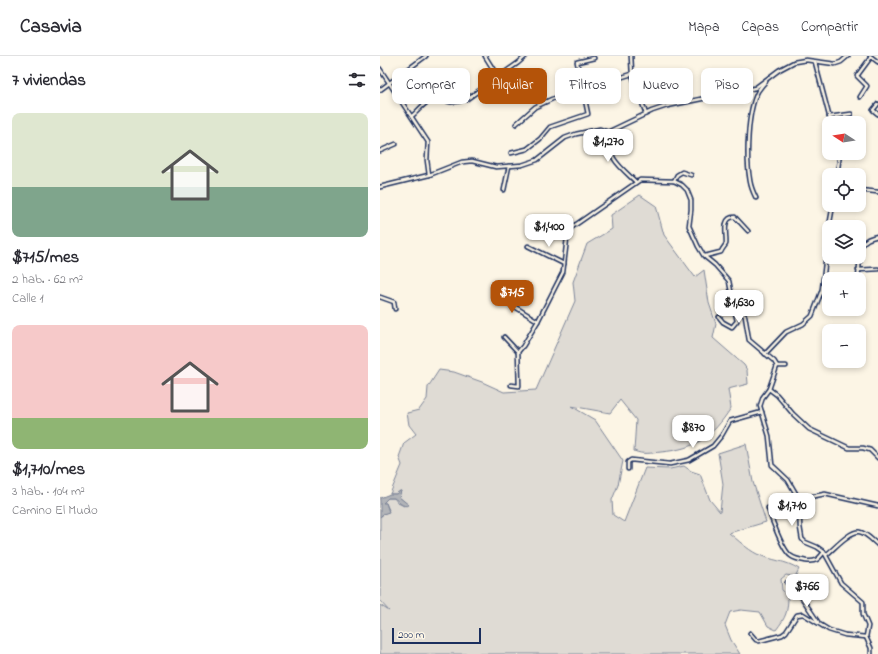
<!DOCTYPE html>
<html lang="es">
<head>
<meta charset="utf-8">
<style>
	body { margin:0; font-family:"Indie Flower",sans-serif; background:#f7f7f7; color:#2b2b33; height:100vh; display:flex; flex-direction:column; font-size:15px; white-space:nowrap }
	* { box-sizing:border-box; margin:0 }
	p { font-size:13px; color:#7c7c81 }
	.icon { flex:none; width:22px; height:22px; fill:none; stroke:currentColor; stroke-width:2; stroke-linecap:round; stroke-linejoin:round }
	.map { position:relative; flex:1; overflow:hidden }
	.drawer { display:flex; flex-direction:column; background:#fff; width:380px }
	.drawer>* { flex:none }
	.banner { position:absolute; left:12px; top:12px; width:380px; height:36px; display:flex; gap:8px }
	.needle { width:26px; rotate:282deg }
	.buttons { position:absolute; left:442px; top:60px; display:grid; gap:8px }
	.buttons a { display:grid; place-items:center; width:44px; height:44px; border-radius:8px; background:#fff; box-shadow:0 2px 6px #0003; font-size:20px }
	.scale { position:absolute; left:12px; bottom:10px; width:89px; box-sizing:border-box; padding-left:4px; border:2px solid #1b2f5e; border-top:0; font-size:11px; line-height:14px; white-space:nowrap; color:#1b2f5e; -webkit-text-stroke:3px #fcf5e5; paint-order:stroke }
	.price { position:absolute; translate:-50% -34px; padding:0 9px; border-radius:8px; background:#fff; color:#222; font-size:13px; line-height:26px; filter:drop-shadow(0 1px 2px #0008) }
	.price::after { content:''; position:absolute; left:50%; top:24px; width:12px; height:9px; margin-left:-6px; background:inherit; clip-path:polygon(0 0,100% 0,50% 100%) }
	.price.current { background:#b45309; color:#fff }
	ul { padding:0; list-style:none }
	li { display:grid; align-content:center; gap:8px; height:212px; padding:0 12px }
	li span { display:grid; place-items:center; height:124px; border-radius:8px; color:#555 }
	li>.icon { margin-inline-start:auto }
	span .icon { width:72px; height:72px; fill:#fffc; stroke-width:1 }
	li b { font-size:17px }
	h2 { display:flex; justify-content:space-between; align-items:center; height:48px; padding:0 12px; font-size:17px }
	.chip { padding:0 14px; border-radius:8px; background:#fff; box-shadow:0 2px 6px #0003; font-size:14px; line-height:36px }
	.chip.current { background:#b45309; color:#fff }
	header { display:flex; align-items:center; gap:24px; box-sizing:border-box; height:56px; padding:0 20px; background:#fff; border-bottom:1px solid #e1e1e2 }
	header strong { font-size:19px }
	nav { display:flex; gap:22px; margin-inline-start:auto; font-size:14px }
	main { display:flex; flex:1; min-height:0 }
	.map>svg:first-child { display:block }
</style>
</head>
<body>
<header>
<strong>Casavia</strong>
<nav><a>Mapa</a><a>Capas</a><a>Compartir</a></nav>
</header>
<main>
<section class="drawer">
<h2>7 viviendas<svg class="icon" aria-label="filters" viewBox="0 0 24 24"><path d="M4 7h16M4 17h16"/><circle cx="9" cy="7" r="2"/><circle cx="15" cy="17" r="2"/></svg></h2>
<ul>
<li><span style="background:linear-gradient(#dfe7d0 60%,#7fa58c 0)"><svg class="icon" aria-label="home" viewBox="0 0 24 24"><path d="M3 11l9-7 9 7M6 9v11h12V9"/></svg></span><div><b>$715/mes</b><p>2 hab. · 62 m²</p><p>Calle 1</p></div></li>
<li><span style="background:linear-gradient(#f6c9c9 75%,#8fb573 0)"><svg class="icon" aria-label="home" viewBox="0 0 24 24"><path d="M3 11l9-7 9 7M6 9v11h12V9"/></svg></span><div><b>$1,710/mes</b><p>3 hab. · 104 m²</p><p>Camino El Mudo</p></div></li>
</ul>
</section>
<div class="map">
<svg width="498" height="598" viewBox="0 0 498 598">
	<rect width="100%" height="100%" fill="#fcf5e5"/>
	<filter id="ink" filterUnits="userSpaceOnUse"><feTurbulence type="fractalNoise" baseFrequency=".025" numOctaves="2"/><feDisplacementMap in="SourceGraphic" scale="8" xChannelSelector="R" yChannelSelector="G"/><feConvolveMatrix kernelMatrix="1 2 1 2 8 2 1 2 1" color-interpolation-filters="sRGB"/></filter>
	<g filter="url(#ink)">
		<path fill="#dfdbd4" stroke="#7d8599" d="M 260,139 L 276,150 L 284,179 L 315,221 L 324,214 L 329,247 L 336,268 L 333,282 L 364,309 L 367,314 L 368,328 L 348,333 L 351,352 C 332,381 316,393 281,396 C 271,397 263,399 254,395 L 256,364 L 240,344 L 230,357 L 191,350 L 215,364 L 243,405 L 238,429 L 232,444 L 233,459 L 244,466 L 265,412 L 290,413 L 304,410 L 311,415 L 320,418 L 330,444 L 340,456 L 343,428 L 338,397 L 366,388 L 373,426 L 386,466 L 349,477 C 358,484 367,493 377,498 C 392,505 405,504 419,513 L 415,521 L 406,519 L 401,523 L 402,534 L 408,539 C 408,556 406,561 396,574 L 388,570 L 380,556 L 361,554 L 350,556 L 345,569 L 351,584 L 360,598 L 0,598 L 0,549 L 9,555 L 0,545 L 0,461 L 9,454 L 6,447 L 3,447 L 8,442 L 14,442 L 18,447 L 24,450 L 25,446 L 19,441 L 21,435 L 20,435 L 16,438 L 10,438 L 22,409 L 19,401 L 24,387 L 36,378 L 29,369 L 27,357 L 39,354 L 47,343 L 48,331 L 59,314 L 74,316 L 102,326 L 124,336 L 156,334 L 195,245 L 193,226 L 207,188 L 232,173 L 231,159 Z"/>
		<path fill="#b2b4b8" stroke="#767f94" d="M 20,435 L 21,435 L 19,441 L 29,449 C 22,452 19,445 14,442 L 8,442 L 3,447 L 6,447 L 9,456 L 3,458 L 0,461 L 0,442 L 10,438 L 16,438 Z"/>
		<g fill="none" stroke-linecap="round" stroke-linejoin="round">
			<g stroke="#1b2f5e" stroke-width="5.5">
				<g id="street">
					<path d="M 105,0 L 118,21"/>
					<path d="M 251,0 L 252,18 L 266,58"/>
					<path d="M 490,0 L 498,6"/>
					<path d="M 435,6 L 451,67"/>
					<path d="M 0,13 L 48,86 L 47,104 L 49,119"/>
					<path d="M 0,34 L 46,0"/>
					<path d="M 258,37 L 295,44"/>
					<path d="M 480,41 L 487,30 L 477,20 L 491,1"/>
					<path d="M 498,48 L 493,54 L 498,58"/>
					<path d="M 32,60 C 38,55 43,48 49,45 C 57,41 64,45 71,46 C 77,46 82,45 87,43 L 138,7 L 146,0"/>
					<path d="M 449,61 L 471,58"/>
					<path d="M 136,68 L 155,51 L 172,43 L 252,18"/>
					<path d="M 228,76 C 228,103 238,109 256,126"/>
					<path d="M 0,95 L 16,88"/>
					<path d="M 131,97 L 147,93 L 160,83 L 170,71 L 208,58 L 197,6 L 214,2"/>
					<path d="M 457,119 L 460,97"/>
					<path d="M 294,125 L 297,119 L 302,116 L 311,119"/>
					<path d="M 0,131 L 49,119 L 82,106 L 92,105 L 116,111 L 142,109 L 157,104 L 185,82 L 196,78 L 220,73 L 228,76 L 272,55 L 287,50 L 375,32 L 399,14 L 414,6 L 426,4 L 455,8 L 461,6 L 468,0"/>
					<path d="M 124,134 L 129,110"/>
					<path d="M 479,134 L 498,136"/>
					<path d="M 376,142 C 373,136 371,131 370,125 C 366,103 367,55 378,35 C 380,32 383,28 386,25"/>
					<path d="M 449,171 L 453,149"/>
					<path d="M 148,190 L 184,208"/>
					<path d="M 325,200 L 341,196 C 342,193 345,190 346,188 C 347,179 341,161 355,161 L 368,175"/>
					<path d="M 478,214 L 498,213"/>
					<path d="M 478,223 L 481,190 C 485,183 490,182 498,180"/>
					<path d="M 442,234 L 449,236"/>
					<path d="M 114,238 L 158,265"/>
					<path d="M 0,241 L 14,246 L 15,253"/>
					<path d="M 339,261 L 343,266 L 352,271 L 357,265 L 353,247"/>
					<path d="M 124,281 L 138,296"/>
					<path d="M 385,298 L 406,276 L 423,268 L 432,260 L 442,234 L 449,173"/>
					<path d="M 397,310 L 406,310"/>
					<path d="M 131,329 L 139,330 L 138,296 L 143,290 L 158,265 L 183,216 L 188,174 L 260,124 L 294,125 L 302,129 L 307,134 L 311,144 L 311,154 L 309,170 L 318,190 L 324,200 L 335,209 L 349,225 L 353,246 L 365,260 L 369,284 L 394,305 L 397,310 L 389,333 L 383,341 L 380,350 L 389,380 L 392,409 L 408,424 L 419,443 L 420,471 L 422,483 L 425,486 L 437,491 L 444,496 L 461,527 L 483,546 L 483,558 L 488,570 L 486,581 L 491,592 L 491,598"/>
					<path d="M 389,333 L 397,339 L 413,358 L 429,373 L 469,392 L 483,392 L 490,394 L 498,402"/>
					<path d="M 248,413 L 248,406 L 251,404 L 290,408 L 309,404 L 333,390 L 342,379 L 350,365 L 382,356"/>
					<path d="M 419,443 L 445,438 L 498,450"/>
					<path d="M 388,452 C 391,462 403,495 411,500 C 415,503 421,504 426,505 C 436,506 438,504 444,496"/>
					<path d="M 446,499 C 454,493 470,474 480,476 C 486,477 493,485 498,489"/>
					<path d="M 407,527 L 412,530 L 418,536 L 438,566"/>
					<path d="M 370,577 L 376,584 L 379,585 L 402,579 L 406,576 L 417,559 L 423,558 L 449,574 L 465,579 L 486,581"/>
				</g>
			</g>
			<use href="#street" stroke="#fcf5e5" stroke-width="2.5"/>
		</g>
	</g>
</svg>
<div class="buttons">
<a><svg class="needle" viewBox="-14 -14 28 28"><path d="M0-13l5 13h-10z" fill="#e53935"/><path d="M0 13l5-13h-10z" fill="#7c7c81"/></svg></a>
<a><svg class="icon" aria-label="locate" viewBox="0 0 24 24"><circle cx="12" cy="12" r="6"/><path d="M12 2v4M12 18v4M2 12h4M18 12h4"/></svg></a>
<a><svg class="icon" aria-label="layers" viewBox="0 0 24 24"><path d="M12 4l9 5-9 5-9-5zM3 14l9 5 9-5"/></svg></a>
<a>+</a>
<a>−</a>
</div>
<div class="scale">200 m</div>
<b class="price" style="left:228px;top:107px">$1,270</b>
<b class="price" style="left:169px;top:192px">$1,400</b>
<b class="price current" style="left:132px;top:258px">$715</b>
<b class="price" style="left:359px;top:268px">$1,630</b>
<b class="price" style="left:313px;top:393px">$870</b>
<b class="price" style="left:412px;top:471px">$1,710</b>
<b class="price" style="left:427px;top:552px">$766</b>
<div class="banner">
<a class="chip">Comprar</a>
<a class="chip current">Alquilar</a>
<a class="chip">Filtros</a>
<a class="chip">Nuevo</a>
<a class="chip">Piso</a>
</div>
</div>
</main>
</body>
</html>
